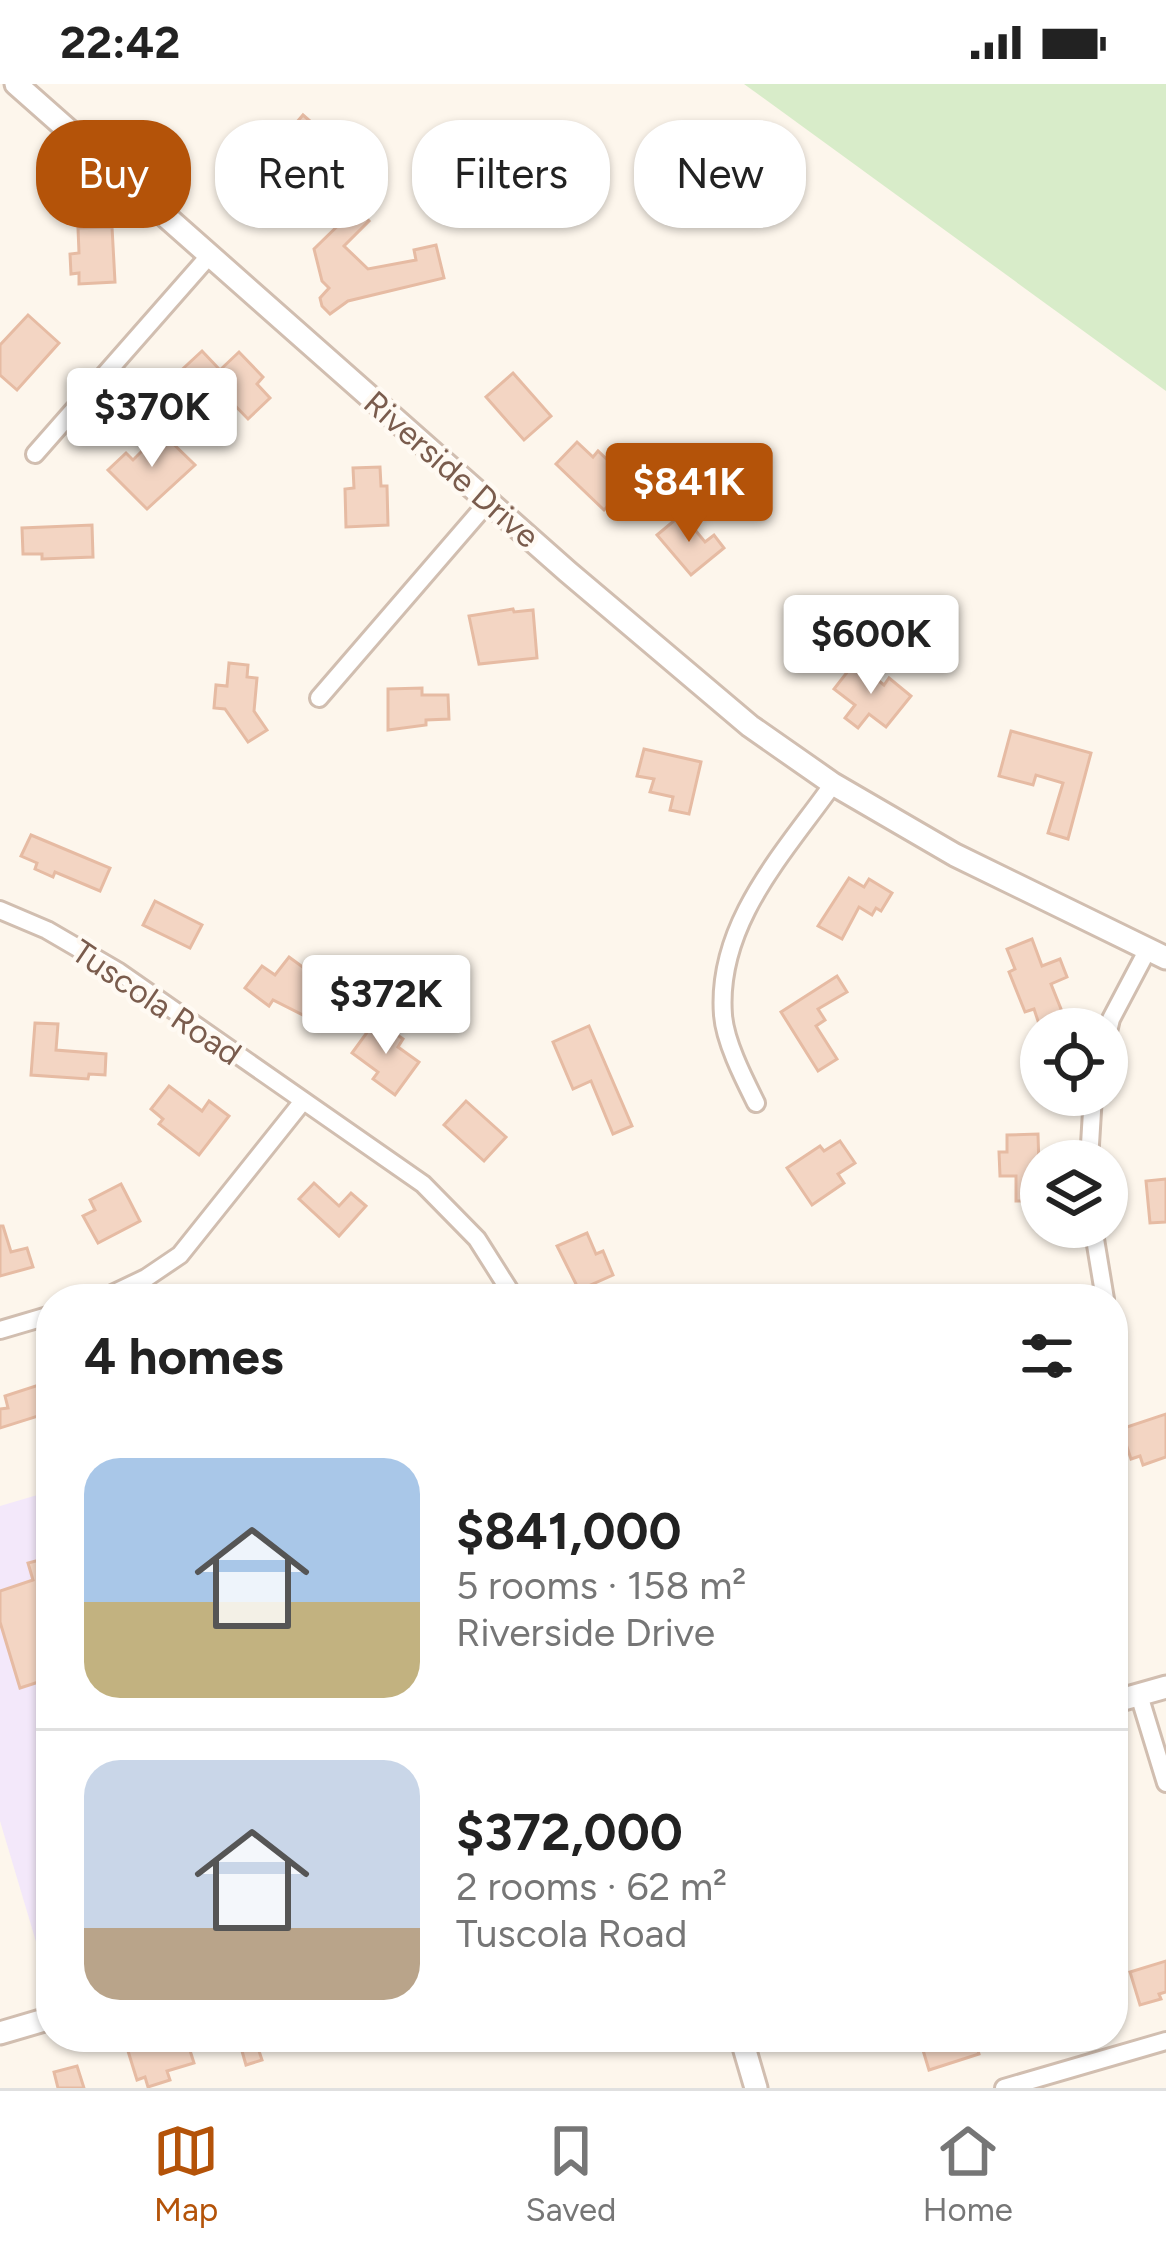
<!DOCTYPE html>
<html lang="en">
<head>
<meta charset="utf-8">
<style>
	body { margin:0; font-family:Figtree,sans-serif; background:#f6f6f6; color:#222; height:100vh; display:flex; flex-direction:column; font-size:45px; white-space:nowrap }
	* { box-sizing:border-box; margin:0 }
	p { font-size:39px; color:#767676 }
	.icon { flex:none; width:66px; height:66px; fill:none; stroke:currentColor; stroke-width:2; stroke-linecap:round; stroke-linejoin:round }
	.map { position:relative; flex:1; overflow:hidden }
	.sheet { position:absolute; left:36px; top:1200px; width:1092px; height:768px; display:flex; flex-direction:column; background:#fff; border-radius:48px; box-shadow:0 3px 9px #0004 }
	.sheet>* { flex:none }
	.top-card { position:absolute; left:36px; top:36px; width:1095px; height:108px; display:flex; gap:24px }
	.tools { position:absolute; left:1020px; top:924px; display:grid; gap:24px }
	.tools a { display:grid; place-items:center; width:108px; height:108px; border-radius:50%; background:#fff; box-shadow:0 3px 9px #0004; font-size:60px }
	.price { position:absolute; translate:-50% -102px; padding:0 27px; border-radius:12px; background:#fff; color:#222; font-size:39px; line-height:78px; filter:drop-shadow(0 3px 6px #0008) }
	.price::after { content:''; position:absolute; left:50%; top:72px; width:36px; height:27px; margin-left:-18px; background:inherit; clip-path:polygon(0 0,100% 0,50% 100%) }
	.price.selected { background:#b45309; color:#fff }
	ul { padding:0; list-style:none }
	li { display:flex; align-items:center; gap:36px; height:300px; padding:0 48px }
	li+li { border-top:3px solid #e0e0e0 }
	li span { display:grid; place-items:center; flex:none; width:336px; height:240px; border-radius:36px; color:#555 }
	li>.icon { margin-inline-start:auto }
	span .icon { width:144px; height:144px; fill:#fffc; stroke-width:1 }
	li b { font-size:51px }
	h2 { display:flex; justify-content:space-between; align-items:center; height:144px; padding:0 48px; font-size:51px }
	.tag { padding:0 42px; border-radius:48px; background:#fff; box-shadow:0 3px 9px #0004; font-size:42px; line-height:108px }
	.tag.selected { background:#b45309; color:#fff }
	.status { display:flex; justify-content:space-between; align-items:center; height:84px; padding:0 60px; background:#fff; direction:ltr }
	.status svg { height:33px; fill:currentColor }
	.tab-bar { display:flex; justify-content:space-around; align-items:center; height:168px; border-top:3px solid #e0e0e0; background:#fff; font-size:33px; color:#767676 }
	.tab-bar a { display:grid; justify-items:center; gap:6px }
	.tab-bar .selected { color:#b45309 }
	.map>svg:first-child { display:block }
</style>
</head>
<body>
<div class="status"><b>22:42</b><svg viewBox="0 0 49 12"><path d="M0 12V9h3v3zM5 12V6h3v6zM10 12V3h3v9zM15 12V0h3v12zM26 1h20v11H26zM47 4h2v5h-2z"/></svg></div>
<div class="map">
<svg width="1166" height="2004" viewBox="0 0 1166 2004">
	<rect width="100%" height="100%" fill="#fdf6ec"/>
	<path fill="#f3e8fa" d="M 51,1407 L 51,1908 L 0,1737 L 0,1422 Z"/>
	<path fill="#d8ecc9" d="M 744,0 L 1166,0 L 1166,307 Z"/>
	<g fill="#f3d5c3" stroke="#e6bba3" stroke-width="3">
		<path d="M 303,31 L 358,79 L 350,88 L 354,91 L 336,112 L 280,58 Z"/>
		<path d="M 356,124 L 369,137 L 344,162 L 368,185 L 416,176 L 414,166 L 436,161 L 444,194 L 348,217 L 330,230 L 322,222 L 320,214 L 329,204 L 322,197 L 314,165 Z"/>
		<path d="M 112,143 L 115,198 L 79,200 L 79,189 L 71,190 L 70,170 L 79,169 L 78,144 Z"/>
		<path d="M 28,231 L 59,259 L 17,306 L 0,291 L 0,261 Z"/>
		<path d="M 202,267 L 220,286 L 239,268 L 263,293 L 257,300 L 270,314 L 248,335 L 219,305 L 188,334 L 161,305 Z"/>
		<path d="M 513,289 L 551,332 L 524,356 L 486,313 Z"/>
		<path d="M 161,348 L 195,381 L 147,425 L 108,386 L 126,369 L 133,376 Z"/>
		<path d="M 577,358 L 593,373 L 598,367 L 615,383 L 609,389 L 625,404 L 604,426 L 556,380 Z"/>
		<path d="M 380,383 L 381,402 L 387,402 L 388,441 L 346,443 L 345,405 L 354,404 L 353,384 Z"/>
		<path d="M 682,430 L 705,458 L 714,451 L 724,464 L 691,491 L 657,451 Z"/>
		<path d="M 92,441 L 93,473 L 42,475 L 42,470 L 23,470 L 22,444 Z"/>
		<path d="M 513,525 L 514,528 L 533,526 L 537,574 L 479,580 L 469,532 Z"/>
		<path d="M 855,578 L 884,601 L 889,594 L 911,612 L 886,643 L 869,630 L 858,644 L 845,634 L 855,621 L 834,605 Z"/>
		<path d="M 229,579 L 248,581 L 247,593 L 257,594 L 254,627 L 267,646 L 248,658 L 225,625 L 214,624 L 216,601 L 227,602 Z"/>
		<path d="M 422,604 L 422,611 L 448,611 L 449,635 L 426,636 L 426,641 L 388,646 L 388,605 Z"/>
		<path d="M 1011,647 L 1091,669 L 1068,755 L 1048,749 L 1063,699 L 1036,691 L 1033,701 L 999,692 Z"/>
		<path d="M 644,665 L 701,678 L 689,730 L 670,726 L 673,713 L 650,708 L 654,695 L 637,692 Z"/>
		<path d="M 31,751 L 110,784 L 100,807 L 55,788 L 53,793 L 35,785 L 37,779 L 21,772 Z"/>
		<path d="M 849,794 L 864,803 L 869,795 L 892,809 L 881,827 L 876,824 L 872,831 L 859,823 L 842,855 L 818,842 Z"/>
		<path d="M 155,817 L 202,841 L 190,864 L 143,841 Z"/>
		<path d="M 1032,855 L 1042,882 L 1060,875 L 1067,893 L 1051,900 L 1063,930 L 1039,940 L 1034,925 L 1025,928 L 1009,888 L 1015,885 L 1007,865 Z"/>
		<path d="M 289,873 L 326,900 L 303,931 L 273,916 L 269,922 L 245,904 L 262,882 L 275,891 Z"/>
		<path d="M 837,892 L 847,908 L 818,925 L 825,936 L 816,942 L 837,975 L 818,987 L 781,928 Z"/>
		<path d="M 376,936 L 403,955 L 398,963 L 419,978 L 395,1011 L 373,995 L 378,988 L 352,969 Z"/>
		<path d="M 35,939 L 58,940 L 56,966 L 106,970 L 105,991 L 89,990 L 88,995 L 31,991 Z"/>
		<path d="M 589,942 L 632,1042 L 613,1050 L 591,997 L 573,1005 L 553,958 Z"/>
		<path d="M 169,1002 L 202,1027 L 209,1017 L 229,1032 L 199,1071 L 159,1040 L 163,1035 L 151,1025 Z"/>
		<path d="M 466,1017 L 506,1053 L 484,1077 L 444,1041 Z"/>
		<path d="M 1038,1050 L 1040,1117 L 1016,1117 L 1016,1092 L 1000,1092 L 999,1068 L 1007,1068 L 1007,1051 Z"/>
		<path d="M 840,1057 L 855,1079 L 838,1090 L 844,1099 L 812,1121 L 787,1084 L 820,1062 L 824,1067 Z"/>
		<path d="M 1166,1095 L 1166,1138 L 1150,1139 L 1146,1097 Z"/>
		<path d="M 314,1099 L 339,1122 L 351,1109 L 366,1122 L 339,1152 L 299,1115 Z"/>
		<path d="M 121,1100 L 140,1137 L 98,1159 L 83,1132 L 95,1126 L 90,1116 Z"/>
		<path d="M 0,1142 L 3,1142 L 11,1168 L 27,1164 L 33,1183 L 0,1192 Z"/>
		<path d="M 587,1149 L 596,1170 L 603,1167 L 613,1191 L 579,1206 L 557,1162 Z"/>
		<path d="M 51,1297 L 51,1328 L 0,1344 L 0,1325 L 8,1324 L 5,1312 Z"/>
		<path d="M 1166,1330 L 1166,1373 L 1143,1381 L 1140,1372 L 1131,1375 L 1121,1345 Z"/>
		<path d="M 51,1473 L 51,1554 L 43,1556 L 51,1594 L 20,1604 L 0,1538 L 0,1507 L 33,1496 L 28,1479 Z"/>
		<path d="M 1166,1877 L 1166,1908 L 1159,1910 L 1161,1915 L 1140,1921 L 1130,1888 Z"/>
		<path d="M 238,1953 L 293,1953 L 293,1956 L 259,1967 L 262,1976 L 246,1981 Z"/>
		<path d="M 919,1953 L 974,1953 L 979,1970 L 929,1986 Z"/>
		<path d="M 186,1954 L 194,1979 L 167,1987 L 170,1996 L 148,2003 L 145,1993 L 137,1996 L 128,1967 Z"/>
		<path d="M 77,1982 L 84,2004 L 58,2004 L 54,1988 Z"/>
	</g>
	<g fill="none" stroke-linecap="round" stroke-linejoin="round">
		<g stroke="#d1beb0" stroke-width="22">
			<g id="minor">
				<path d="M 35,370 L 209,172"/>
				<path d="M 319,614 L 489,417"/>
				<path d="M 0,826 L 47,846 L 119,888 L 423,1100 L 477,1155 L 515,1215"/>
				<path d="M 1107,952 L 1111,935 L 1148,865"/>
				<path d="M 756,1019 C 744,995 725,958 723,931 C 716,840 784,769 833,700"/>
				<path d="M 1089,1077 L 1093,1011"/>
				<path d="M 1093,1143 L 1105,1215"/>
				<path d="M 102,1215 L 146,1194 L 180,1171 L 303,1017"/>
				<path d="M 0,1246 L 51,1231"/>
				<path d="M 1139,1611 L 1166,1699"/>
				<path d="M 1004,2004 L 1166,1957"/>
			</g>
		</g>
		<g stroke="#d1beb0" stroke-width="27">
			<g id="tertiary">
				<path d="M 16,0 L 568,488 L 750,642 L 833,700 L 955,771 L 1166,874"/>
				<path d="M 1113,1618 L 1166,1603"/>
				<path d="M 0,1949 L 51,1934"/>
				<path d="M 741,1953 L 756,2004"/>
			</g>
		</g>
		<use href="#minor" stroke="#fff" stroke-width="16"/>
		<use href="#tertiary" stroke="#fff" stroke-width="21"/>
	</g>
	<g text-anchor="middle" stroke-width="9" stroke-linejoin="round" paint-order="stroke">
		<g font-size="33" fill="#7a5c4d" stroke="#fffaf3">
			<text transform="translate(452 385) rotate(41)" y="12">Riverside Drive</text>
			<text transform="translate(157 918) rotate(34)" y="12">Tuscola Road</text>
		</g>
	</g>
</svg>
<div class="tools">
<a><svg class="icon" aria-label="locate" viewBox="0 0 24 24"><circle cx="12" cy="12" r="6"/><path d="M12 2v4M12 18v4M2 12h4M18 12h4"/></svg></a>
<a><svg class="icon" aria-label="layers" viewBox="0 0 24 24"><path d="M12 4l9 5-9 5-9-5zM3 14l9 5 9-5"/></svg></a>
</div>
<b class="price" style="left:152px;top:386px">$370K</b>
<b class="price selected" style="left:689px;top:461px">$841K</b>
<b class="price" style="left:871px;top:613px">$600K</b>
<b class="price" style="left:386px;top:973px">$372K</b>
<div class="top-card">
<a class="tag selected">Buy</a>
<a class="tag">Rent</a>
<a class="tag">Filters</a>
<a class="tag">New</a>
</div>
<section class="sheet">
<h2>4 homes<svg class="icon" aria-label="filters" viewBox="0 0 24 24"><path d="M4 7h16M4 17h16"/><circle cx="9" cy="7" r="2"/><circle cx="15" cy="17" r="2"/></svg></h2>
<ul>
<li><span style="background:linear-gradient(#a9c7e8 60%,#c2b280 0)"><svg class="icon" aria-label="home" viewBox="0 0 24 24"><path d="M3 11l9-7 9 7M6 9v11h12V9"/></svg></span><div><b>$841,000</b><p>5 rooms · 158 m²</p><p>Riverside Drive</p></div></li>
<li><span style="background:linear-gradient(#c9d6e8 70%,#b9a48a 0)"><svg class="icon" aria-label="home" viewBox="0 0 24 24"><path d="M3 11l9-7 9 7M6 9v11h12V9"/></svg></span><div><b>$372,000</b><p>2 rooms · 62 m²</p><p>Tuscola Road</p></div></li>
</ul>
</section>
</div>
<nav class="tab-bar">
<a class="selected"><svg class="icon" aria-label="map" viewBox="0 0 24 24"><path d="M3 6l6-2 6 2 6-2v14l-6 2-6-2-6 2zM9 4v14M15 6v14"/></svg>Map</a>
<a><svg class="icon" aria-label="saved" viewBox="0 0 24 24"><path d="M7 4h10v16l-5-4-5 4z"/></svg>Saved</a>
<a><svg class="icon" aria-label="home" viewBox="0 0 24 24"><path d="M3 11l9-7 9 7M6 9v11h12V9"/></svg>Home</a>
</nav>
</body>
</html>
